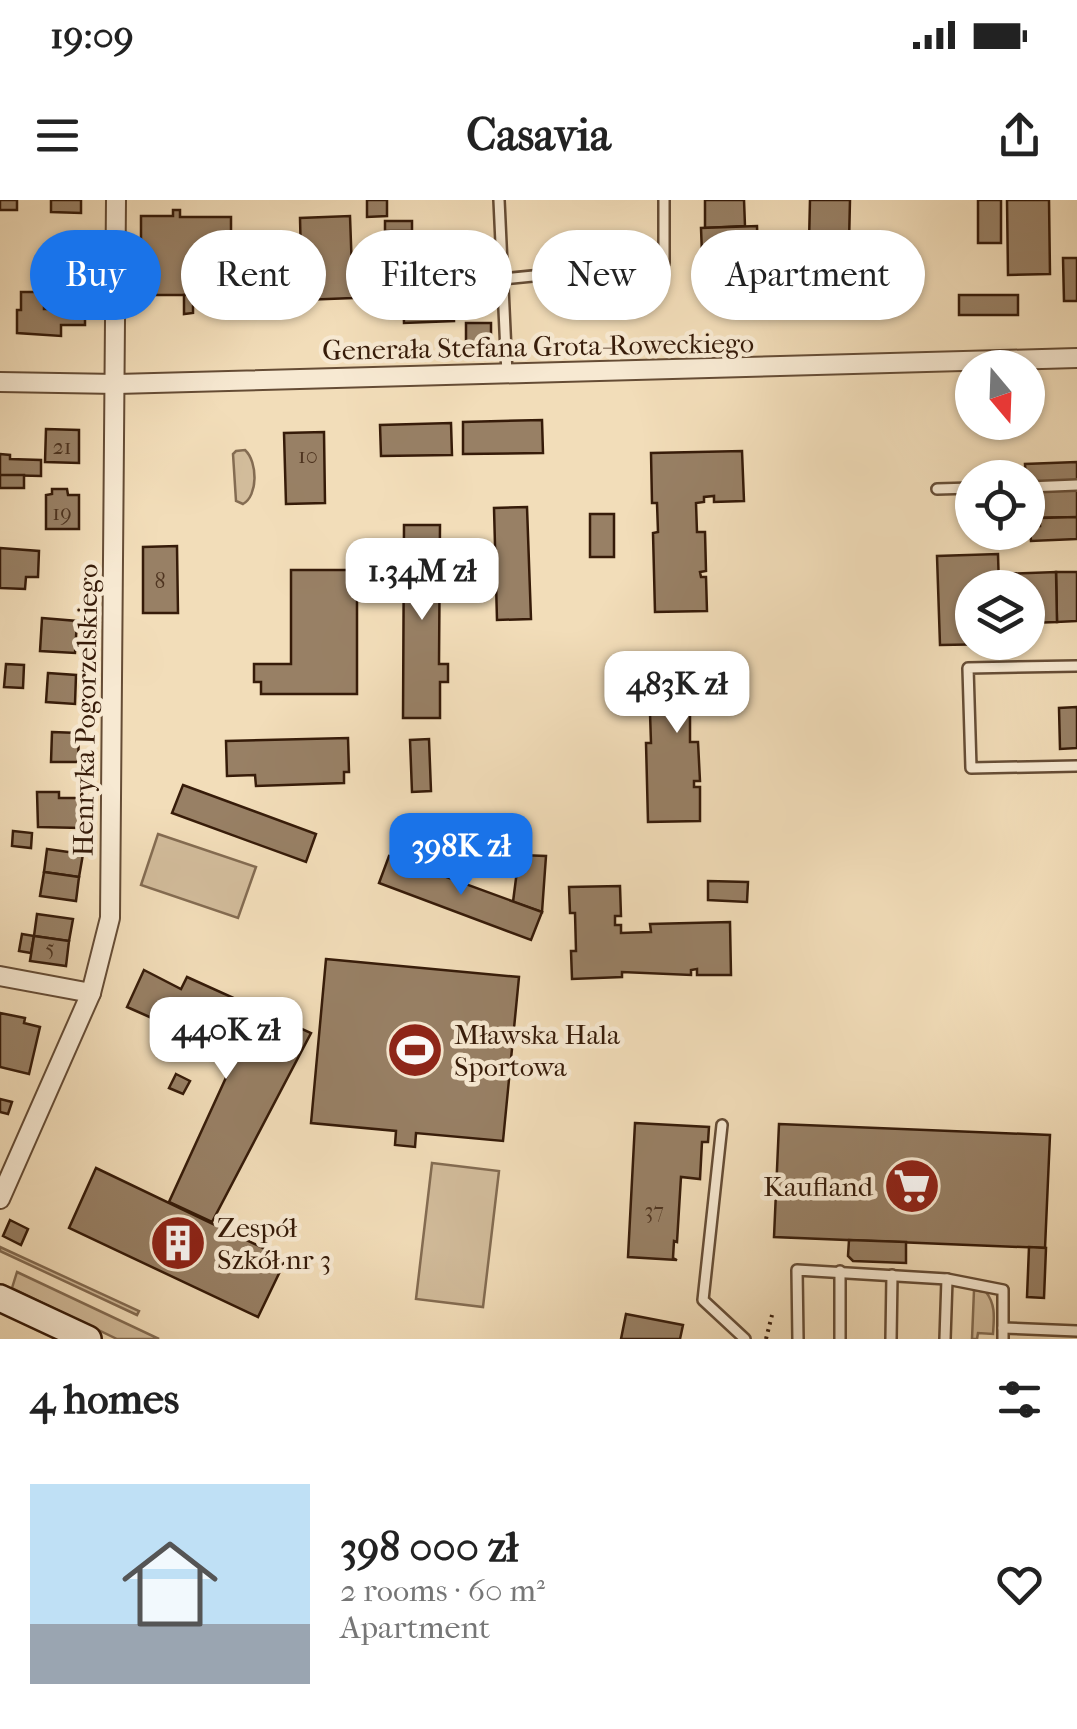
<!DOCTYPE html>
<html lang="en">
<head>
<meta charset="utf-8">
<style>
	body { margin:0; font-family:"IM FELL French Canon",serif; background:#f2f2f2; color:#222; height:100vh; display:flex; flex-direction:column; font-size:38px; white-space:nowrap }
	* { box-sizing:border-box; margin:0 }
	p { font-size:32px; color:#767676 }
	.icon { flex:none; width:55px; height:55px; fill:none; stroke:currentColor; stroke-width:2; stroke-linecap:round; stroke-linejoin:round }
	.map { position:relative; height:1139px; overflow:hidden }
	.sheet { display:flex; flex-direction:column; background:#fff; flex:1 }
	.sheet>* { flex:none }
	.banner { position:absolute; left:30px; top:30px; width:1018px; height:90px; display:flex; gap:20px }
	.needle { width:65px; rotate:161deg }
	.buttons { position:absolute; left:955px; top:150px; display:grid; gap:20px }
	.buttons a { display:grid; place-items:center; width:90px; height:90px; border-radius:50%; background:#fff; box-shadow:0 2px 8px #0004; font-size:50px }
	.price { position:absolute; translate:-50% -85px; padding:0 22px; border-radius:20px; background:#fff; color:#222; font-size:32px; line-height:65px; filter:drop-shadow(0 2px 5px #0008) }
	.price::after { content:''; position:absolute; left:50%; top:60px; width:30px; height:22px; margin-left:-15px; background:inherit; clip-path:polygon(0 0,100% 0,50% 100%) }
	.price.selected { background:#1a73e8; color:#fff }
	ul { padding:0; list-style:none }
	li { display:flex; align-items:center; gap:30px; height:250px; padding:0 30px }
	li span { display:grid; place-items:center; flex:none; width:280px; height:200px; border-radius:0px; color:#555 }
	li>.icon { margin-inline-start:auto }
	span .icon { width:120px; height:120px; fill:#fffc; stroke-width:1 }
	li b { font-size:42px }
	h2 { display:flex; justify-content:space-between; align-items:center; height:120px; padding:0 30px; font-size:42px }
	.pill { padding:0 35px; border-radius:45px; background:#fff; box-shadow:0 2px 8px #0004; font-size:35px; line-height:90px }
	.pill.selected { background:#1a73e8; color:#fff }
	.status { display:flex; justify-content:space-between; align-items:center; height:70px; padding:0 50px; background:#fff; direction:ltr }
	.status svg { height:28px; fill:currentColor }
	header { display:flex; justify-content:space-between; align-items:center; height:130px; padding:0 30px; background:#fff; font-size:45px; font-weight:700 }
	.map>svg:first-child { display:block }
</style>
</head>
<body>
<div class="status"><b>19:09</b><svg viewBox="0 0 49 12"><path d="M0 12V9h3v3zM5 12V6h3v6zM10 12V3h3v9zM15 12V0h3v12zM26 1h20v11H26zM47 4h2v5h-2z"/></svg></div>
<header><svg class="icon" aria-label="menu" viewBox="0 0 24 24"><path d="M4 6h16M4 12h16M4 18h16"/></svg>Casavia<svg class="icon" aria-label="share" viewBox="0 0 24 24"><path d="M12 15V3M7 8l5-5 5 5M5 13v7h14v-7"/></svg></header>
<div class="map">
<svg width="1077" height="1139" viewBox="0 0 1077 1139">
	<rect width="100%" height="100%" fill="#f2ddb9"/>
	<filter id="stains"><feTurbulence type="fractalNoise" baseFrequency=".002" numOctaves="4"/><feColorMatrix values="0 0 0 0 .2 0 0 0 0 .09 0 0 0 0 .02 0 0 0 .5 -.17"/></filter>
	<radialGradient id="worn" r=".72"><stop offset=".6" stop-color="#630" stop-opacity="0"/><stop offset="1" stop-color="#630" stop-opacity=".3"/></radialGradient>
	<g fill="#d2bc9b" stroke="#846c52" stroke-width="2.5">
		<path d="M 245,250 C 258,262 258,296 243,304 L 236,301 L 233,254 L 236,251 Z"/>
		<path d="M 158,634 L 256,667 L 238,718 L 141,685 Z"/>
		<path d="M 432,963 L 499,971 L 483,1107 L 416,1099 Z"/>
		<path d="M 0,1047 L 139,1111 L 137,1115 L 0,1051 Z"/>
		<path d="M 17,1072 L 159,1139 L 117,1139 L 12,1088 Z"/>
		<path d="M 974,1090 L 986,1092 C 996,1105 994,1118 993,1134 L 978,1133 L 977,1139 L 972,1139 Z"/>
	</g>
	<g fill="#988065" stroke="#361b09" stroke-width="2.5">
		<rect x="0" y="0" width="17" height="10"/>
		<path d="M 51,0 L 81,0 L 81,13 L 51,12 Z"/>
		<path d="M 367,0 L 387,0 L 387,16 L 367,17 Z"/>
		<path d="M 705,0 L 744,0 L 745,26 L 705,28 Z"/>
		<path d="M 810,0 L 850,0 L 848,86 L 808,85 Z"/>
		<rect x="978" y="0" width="23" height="43"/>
		<path d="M 1007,0 L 1049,0 L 1050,74 L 1008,75 Z"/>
		<path d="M 173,10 L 180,10 L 180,17 L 231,17 L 231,37 L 213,37 L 213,95 L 141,95 L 141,16 L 173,16 Z"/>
		<path d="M 350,16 L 353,98 L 302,100 L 300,18 Z"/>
		<rect x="385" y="21" width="27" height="10"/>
		<path d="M 757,26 L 758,55 L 702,54 L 701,28 Z"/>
		<path d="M 1063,58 L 1077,58 L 1077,101 L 1064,101 Z"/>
		<path d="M 453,85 L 454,121 L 404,123 L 403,87 Z"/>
		<path d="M 21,92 L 44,92 L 44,109 L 59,109 L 59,102 L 85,102 L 85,125 L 61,125 L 61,136 L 17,133 L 17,110 L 21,110 Z"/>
		<path d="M 184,95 L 193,95 L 193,113 L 184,114 Z"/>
		<rect x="959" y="95" width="59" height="20"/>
		<rect x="466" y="123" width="25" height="20"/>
		<path d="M 542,220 L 543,253 L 463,254 L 463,222 Z"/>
		<path d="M 451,223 L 452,255 L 381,256 L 380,225 Z"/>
		<path d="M 46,229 L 79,230 L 79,263 L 45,262 Z"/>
		<path d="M 324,232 L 325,303 L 286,304 L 284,233 Z"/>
		<path d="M 742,251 L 744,301 L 714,302 L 714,296 L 704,297 L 704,302 L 696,303 L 697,332 L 705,332 L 706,371 L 700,372 L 701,377 L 706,377 L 707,411 L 655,412 L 653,333 L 658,332 L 657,303 L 652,303 L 651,253 Z"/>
		<path d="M 0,254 L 10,255 L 10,259 L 41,260 L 41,276 L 0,275 Z"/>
		<path d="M 1077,262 L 1077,317 L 1028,318 L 1025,264 Z"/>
		<rect x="0" y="275" width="24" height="13"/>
		<path d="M 52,289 L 67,289 L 68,295 L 79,295 L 79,329 L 46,329 L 46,295 L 52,294 Z"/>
		<path d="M 527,307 L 531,419 L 497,420 L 494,308 Z"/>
		<rect x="590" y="314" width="24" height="43"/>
		<path d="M 1077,317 L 1077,339 L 1031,341 L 1030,326 L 1040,326 L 1040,318 Z"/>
		<path d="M 404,325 L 440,325 L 439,464 L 448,464 L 448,482 L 440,482 L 440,518 L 403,518 Z"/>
		<path d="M 177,346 L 178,413 L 143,413 L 143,347 Z"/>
		<path d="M 0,348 L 39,351 L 38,377 L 26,377 L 25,389 L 0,388 Z"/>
		<path d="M 998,354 L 999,388 L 972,388 L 972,442 L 1000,444 L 940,445 L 937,356 Z"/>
		<path d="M 291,370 L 357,370 L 357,494 L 261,494 L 261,482 L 254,482 L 254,464 L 291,464 Z"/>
		<path d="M 1056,372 L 1077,372 L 1077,421 L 1057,422 Z"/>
		<path d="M 1056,372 L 1057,422 L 1028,423 L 1028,388 L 999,388 L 998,374 Z"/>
		<path d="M 42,418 L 77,421 L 75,453 L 40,451 Z"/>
		<path d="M 706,461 L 722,461 L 724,512 L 707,512 L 707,506 L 697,506 L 698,512 L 690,512 L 690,542 L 698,542 L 700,581 L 694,581 L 694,587 L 700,587 L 700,621 L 648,622 L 646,543 L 651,543 L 650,513 L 646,514 L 644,463 L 672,462 L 672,467 L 706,466 Z"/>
		<path d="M 6,464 L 24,465 L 23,488 L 4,487 Z"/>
		<path d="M 48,473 L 76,475 L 75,504 L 46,502 Z"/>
		<path d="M 1077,507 L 1077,548 L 1060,549 L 1059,508 Z"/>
		<path d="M 52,532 L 79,533 L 78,562 L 51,562 Z"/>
		<path d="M 348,538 L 349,572 L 344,572 L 344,583 L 256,586 L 255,575 L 227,576 L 226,541 Z"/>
		<path d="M 429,539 L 431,591 L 412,592 L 410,540 Z"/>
		<path d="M 183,585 L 316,634 L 306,662 L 172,613 Z"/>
		<path d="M 37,592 L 59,592 L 59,598 L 81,598 L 81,628 L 38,627 Z"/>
		<path d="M 13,631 L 32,633 L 31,648 L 12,646 Z"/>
		<path d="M 47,649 L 83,654 L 79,677 L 44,672 Z"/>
		<path d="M 519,655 L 546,656 L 542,712 L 513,702 Z"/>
		<path d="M 389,656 L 542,712 L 531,740 L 379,683 Z"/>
		<path d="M 44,672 L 79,677 L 76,701 L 40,696 Z"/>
		<path d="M 708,681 L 748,682 L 747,702 L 708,700 Z"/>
		<path d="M 620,686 L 621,716 L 615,716 L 615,725 L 621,725 L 621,733 L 651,732 L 650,724 L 730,722 L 731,775 L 697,775 L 697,769 L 691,770 L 691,775 L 622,772 L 622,777 L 572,779 L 571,751 L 576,751 L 575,713 L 570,713 L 569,687 Z"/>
		<path d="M 37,714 L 73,719 L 69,741 L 34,736 Z"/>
		<path d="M 22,734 L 34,736 L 31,753 L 19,751 Z"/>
		<path d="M 34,736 L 69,741 L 66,766 L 30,761 Z"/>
		<path d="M 326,759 L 519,777 L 503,941 L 416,933 L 415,947 L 395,945 L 396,931 L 311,923 Z"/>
		<path d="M 144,770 L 181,789 L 187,777 L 311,833 L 212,1022 L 169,1002 L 240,847 L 159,807 L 154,819 L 127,807 Z"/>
		<path d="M 0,813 L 25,818 L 24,823 L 40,827 L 29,874 L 0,867 Z"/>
		<path d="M 176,874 L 190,881 L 183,894 L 169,888 Z"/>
		<path d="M 0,899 L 12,902 L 8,914 L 0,912 Z"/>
		<path d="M 635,923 L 709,927 L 708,942 L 702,942 L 700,979 L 681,977 L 677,1042 L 674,1041 L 673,1058 L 677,1060 L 628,1057 Z"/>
		<path d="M 779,924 L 1050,935 L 1045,1048 L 774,1037 Z"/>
		<path d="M 96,968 L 286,1059 L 258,1117 L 69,1028 Z"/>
		<path d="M 10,1020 L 28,1029 L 21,1045 L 3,1036 Z"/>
		<path d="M 849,1040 L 906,1042 L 906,1063 L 853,1061 L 848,1056 Z"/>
		<path d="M 1029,1047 L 1046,1048 L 1044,1098 L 1027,1097 Z"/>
		<path d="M 626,1114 L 683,1125 L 680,1139 L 621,1139 Z"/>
	</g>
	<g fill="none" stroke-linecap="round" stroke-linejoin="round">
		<g stroke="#654c35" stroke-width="14">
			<g id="service">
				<path d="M 499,0 L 507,174"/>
				<path d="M 502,79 L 664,63 L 664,0"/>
				<path d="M 1028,287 L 1077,285"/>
				<path d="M 937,289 L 972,288"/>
				<path d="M 1077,466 L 968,468 L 971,568 L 1077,566"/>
				<path d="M 722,925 L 703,1100 L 745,1139"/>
				<path d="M 840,1071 L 840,1139"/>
				<path d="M 1003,1128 L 1077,1131"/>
				<path d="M 798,1139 L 797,1070 L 947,1079 L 1003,1090 L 1003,1139"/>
				<path d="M 891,1139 L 892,1075"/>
				<path d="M 945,1139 L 947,1079"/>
			</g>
		</g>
		<g stroke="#654c35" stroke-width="22">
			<g id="minor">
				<path d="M 0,182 L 117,184 L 1077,158"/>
				<path d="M 0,776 L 91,793"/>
				<path d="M 0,999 L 91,793 L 110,718 L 116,0"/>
			</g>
		</g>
		<g stroke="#361b09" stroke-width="30">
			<path id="secondary" d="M 0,1098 L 88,1139"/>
		</g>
		<path stroke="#361b09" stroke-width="4" stroke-dasharray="2.5 5" stroke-linecap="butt" d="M 766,1139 L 772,1115"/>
		<use href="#service" stroke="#f7e9d2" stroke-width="9"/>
		<use href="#minor" stroke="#f7e9d2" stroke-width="18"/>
		<use href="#secondary" stroke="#f7e9d2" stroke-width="25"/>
	</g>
	<defs>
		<g id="stadium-disc" transform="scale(2.875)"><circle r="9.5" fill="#8f2418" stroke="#f7e9d2"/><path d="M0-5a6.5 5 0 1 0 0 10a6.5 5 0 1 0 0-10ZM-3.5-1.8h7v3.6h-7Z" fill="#fff"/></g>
		<g id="supermarket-disc" transform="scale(2.875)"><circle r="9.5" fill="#8f2418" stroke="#f7e9d2"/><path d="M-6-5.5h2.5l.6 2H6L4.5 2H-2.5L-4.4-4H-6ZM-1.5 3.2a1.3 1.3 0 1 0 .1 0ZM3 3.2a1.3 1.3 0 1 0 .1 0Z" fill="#fff"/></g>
		<g id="building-disc" transform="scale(2.875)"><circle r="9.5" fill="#8f2418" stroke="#f7e9d2"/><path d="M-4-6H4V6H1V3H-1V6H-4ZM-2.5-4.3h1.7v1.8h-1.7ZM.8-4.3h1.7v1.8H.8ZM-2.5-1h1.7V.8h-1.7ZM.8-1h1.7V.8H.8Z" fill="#fff"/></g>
	</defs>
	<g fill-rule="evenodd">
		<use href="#stadium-disc" x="415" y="850"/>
		<use href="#supermarket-disc" x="912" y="986"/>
		<use href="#building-disc" x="178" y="1043"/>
	</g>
	<g text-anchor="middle" stroke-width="9" stroke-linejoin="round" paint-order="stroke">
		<g font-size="22" fill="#4e3420">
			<text x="62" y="254">21</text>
			<text x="308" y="263">10</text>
			<text x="62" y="320">19</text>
			<text x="160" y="388">8</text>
			<text x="50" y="755">5</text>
			<text x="654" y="1018">37</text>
		</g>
		<g font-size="28" fill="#361b09" stroke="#f7e9d2">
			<text transform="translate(538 146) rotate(-1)" y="10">Generała Stefana Grota-Roweckiego</text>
			<text transform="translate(85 510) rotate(-89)" y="10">Henryka Pogorzelskiego</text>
		</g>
		<g font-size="28" fill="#361b09" stroke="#f7e9d2" text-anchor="start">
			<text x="454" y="844">Mławska Hala<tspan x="454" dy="32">Sportowa</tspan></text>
			<text x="873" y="996" text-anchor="end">Kaufland</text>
			<text x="217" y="1037">Zespół<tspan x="217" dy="32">Szkół nr 3</tspan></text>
		</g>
	</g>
	<rect width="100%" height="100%" filter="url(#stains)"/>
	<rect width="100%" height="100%" fill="url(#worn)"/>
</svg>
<div class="buttons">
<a><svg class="needle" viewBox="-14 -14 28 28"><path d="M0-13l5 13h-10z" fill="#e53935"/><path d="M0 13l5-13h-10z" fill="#767676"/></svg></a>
<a><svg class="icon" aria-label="locate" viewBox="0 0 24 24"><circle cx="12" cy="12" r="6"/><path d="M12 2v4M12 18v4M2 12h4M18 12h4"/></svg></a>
<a><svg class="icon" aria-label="layers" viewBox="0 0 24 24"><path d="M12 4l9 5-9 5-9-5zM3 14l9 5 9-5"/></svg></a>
</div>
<b class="price" style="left:422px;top:423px">1.34M zł</b>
<b class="price" style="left:677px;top:536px">483K zł</b>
<b class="price selected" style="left:461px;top:698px">398K zł</b>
<b class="price" style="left:226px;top:882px">440K zł</b>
<div class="banner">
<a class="pill selected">Buy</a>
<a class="pill">Rent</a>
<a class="pill">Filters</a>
<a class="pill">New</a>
<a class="pill">Apartment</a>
</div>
</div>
<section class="sheet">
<h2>4 homes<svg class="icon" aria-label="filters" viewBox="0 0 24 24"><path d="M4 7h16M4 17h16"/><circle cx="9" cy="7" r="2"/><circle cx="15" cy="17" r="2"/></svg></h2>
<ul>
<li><span style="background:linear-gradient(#bfe0f5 70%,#9aa5b1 0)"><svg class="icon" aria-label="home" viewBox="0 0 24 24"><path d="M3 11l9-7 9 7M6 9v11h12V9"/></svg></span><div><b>398 000 zł</b><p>2 rooms · 60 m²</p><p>Apartment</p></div><svg class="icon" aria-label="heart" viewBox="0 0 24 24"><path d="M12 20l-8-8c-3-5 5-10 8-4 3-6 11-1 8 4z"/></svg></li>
</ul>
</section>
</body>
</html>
